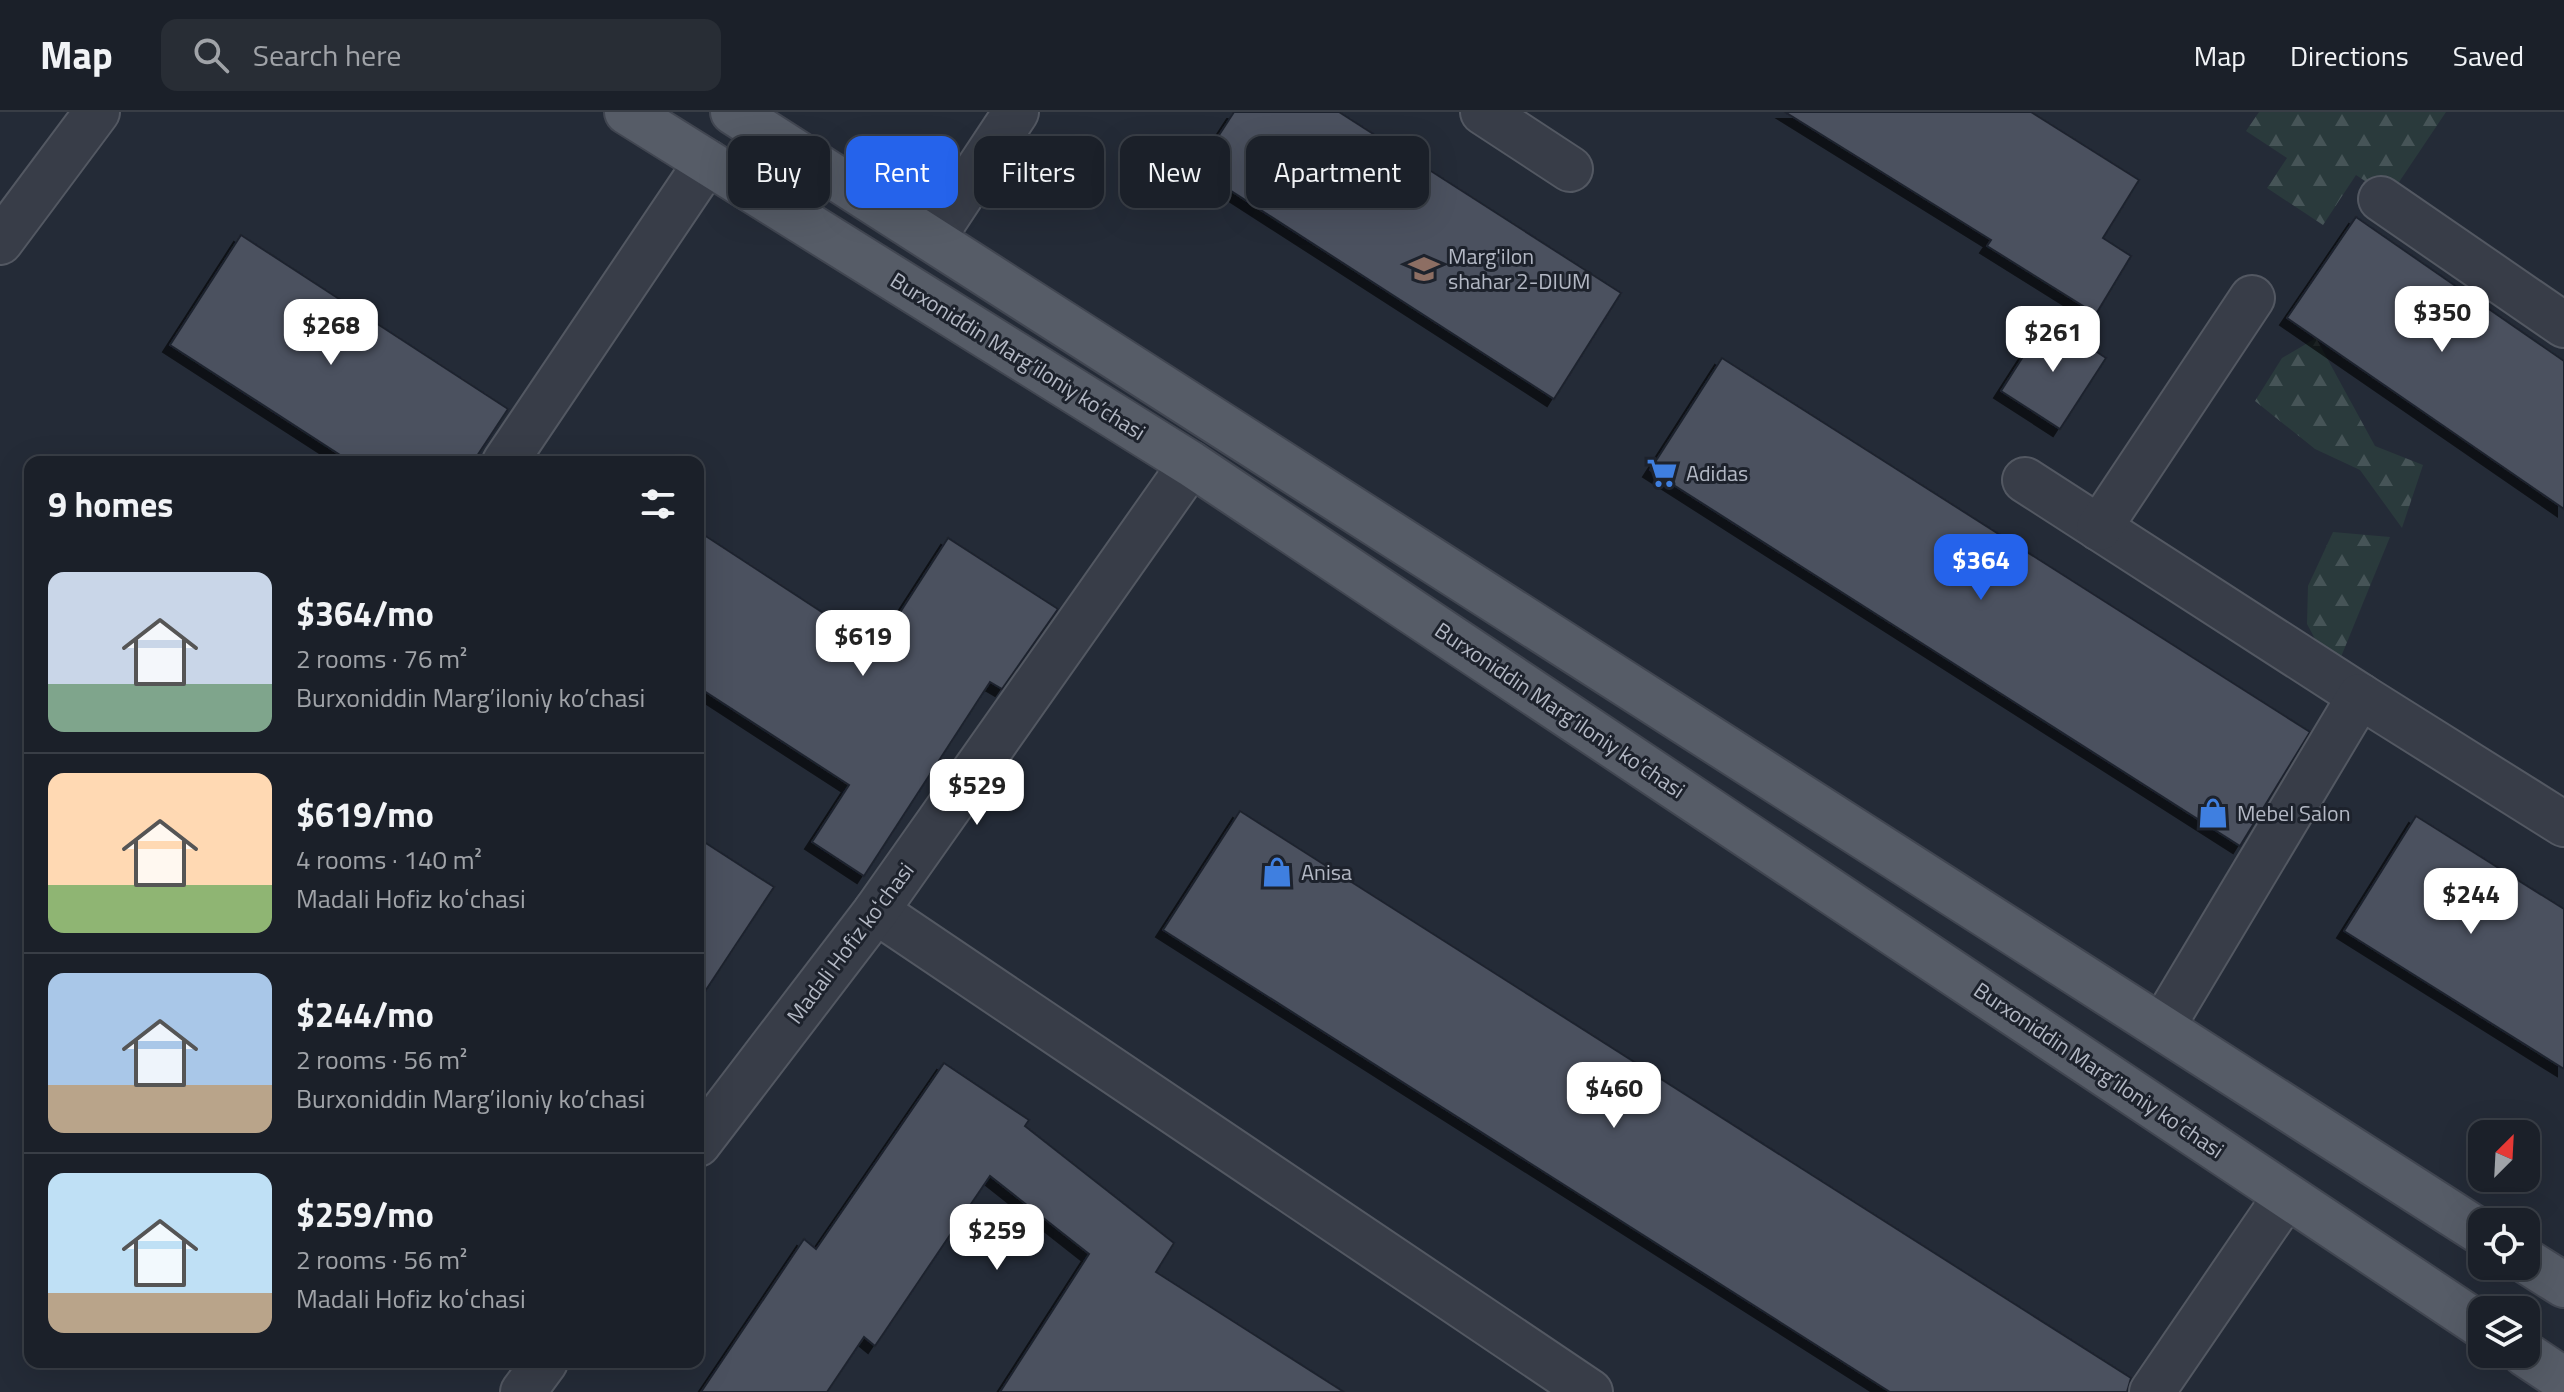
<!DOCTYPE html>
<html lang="en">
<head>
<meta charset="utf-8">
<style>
	body { margin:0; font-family:"Titillium Web",sans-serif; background:#282d35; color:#f1f3f6; height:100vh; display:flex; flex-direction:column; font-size:30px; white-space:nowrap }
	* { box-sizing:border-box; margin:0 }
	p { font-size:26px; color:#a0a3a8 }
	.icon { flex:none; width:44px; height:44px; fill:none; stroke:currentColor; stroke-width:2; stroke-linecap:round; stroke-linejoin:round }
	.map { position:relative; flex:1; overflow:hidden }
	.panel { position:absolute; left:24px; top:344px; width:680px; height:912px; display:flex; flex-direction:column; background:#1b2029; border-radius:16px; box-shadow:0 8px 32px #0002,0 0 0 2px #393e46 }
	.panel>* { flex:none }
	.hud { position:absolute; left:728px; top:24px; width:760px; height:72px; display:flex; gap:16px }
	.needle { width:52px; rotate:24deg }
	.fabs { position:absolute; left:2468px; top:1008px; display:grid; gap:16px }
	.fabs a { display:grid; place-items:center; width:72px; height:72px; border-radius:16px; background:#1b2029; box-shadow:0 8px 32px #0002,0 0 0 2px #393e46; font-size:40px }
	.price { position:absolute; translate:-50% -68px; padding:0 18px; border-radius:16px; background:#fff; color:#222; font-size:26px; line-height:52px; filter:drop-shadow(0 2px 4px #0008) }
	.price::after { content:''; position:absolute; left:50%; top:48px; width:24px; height:18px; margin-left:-12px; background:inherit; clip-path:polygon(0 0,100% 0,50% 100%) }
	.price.on { background:#2563eb; color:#fff }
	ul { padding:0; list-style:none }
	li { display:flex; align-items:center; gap:24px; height:200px; padding:0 24px }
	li+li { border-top:2px solid #393e46 }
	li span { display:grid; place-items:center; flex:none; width:224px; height:160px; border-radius:16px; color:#555 }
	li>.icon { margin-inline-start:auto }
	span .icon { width:96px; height:96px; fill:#fffc; stroke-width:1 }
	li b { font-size:34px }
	h2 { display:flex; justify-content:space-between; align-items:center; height:96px; padding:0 24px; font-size:34px }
	.pill { padding:0 28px; border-radius:16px; background:#1b2029; box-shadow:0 8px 32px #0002,0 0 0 2px #393e46; font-size:28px; line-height:72px }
	.pill.on { background:#2563eb; color:#fff }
	header { display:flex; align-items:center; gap:48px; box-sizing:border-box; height:112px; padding:0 40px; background:#1b2029; border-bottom:2px solid #393e46 }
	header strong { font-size:38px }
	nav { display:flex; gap:44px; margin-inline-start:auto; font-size:28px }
	.search { width:560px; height:72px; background:#282d35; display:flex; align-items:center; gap:20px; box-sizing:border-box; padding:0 28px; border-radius:16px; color:#a0a3a8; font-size:30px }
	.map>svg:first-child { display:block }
</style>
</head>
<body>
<header>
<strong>Map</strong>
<div class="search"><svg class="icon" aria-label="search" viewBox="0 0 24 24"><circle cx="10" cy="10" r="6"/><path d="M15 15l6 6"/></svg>Search here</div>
<nav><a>Map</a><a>Directions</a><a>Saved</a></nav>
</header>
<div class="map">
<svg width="2564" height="1280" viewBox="0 0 2564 1280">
	<defs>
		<pattern id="forest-firs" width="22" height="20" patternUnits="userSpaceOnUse" patternTransform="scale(2)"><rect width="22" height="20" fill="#2a3a3c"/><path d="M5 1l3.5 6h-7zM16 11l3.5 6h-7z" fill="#465457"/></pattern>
		<filter id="shadow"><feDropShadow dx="-7" dy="7" stdDeviation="0" flood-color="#0009"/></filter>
	</defs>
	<rect width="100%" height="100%" fill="#242b37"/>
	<g fill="url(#forest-firs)">
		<path d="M 2259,0 L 2446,0 L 2389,85 L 2356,63 L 2323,113 L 2267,76 L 2287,46 L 2246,19 Z"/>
		<path d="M 2316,226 L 2375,334 L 2423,353 L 2402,416 L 2360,358 L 2315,337 L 2255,289 L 2282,246 Z"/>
		<path d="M 2333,420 L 2390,425 L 2334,562 L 2307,512 L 2308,474 Z"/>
	</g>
	<g fill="#4b515f" stroke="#1f242e" stroke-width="2" filter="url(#shadow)">
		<path d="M 1234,0 L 1339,0 L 1621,181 L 1554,287 L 1197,57 Z"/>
		<path d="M 1785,0 L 2031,0 L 2139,68 L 2103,126 L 2131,144 L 2096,202 L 1987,134 L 1991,128 Z"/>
		<path d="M 2356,105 L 2564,249 L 2564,397 L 2287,206 Z"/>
		<path d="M 241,123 L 508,297 L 473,350 L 351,350 L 170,233 Z"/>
		<path d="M 2047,207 L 2106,246 L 2060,317 L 2001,279 Z"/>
		<path d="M 1722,246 L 2310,620 L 2240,734 L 1650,358 Z"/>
		<path d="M 698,419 L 877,536 L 948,426 L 1058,497 L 1002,577 L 990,570 L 864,764 L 812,730 L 849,673 L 698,575 Z"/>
		<path d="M 1240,699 L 2131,1266 L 2127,1280 L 1890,1280 L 1163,818 Z"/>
		<path d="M 2416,704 L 2564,797 L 2564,957 L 2344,819 Z"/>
		<path d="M 698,726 L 774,775 L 698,890 Z"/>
		<path d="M 944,951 L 1029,1008 L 1025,1014 L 1174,1131 L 1156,1160 L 1344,1280 L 1000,1280 L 1089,1142 L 990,1064 L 875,1234 L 864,1225 L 827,1280 L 701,1280 L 804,1127 L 816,1137 Z"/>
	</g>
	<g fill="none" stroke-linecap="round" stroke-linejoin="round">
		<g stroke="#535862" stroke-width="48">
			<g id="minor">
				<path d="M 1483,0 L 1570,57"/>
				<path d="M 2381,87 L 2564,213"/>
				<path d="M 932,127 L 1016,0"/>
				<path d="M 0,130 L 97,0"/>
				<path d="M 505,350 L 707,50"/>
				<path d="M 2025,368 L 2360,584"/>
				<path d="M 2099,416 L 2252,186"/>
				<path d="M 876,799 L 1590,1280"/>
				<path d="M 2162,915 L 2360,584 L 2564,712"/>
				<path d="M 698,1032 L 876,799 L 1191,352"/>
				<path d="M 523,1280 L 545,1250"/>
				<path d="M 2152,1280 L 2286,1084"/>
			</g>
		</g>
		<g stroke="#414651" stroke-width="48">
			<g id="major">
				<path d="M 627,0 L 1191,352 L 2482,1214"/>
				<path d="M 733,0 L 2482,1121"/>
				<path d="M 2526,1149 L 2564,1173"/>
				<path d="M 2525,1242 L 2564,1268"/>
			</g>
		</g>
		<use href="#minor" stroke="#383d48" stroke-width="44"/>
		<use href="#major" stroke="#565c67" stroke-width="44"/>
	</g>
	<defs>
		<g id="school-bare" transform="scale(2.4)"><path d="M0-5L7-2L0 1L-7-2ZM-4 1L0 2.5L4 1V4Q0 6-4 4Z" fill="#8d6e63" stroke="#1d222c" stroke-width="2.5" paint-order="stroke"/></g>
		<g id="supermarket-bare" transform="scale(2.4)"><path d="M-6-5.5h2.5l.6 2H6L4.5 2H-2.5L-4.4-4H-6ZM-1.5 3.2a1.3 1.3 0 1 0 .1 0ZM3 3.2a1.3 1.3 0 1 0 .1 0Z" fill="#3f7fe0" stroke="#1d222c" stroke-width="2.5" paint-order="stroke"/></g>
		<g id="shop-bare" transform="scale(2.4)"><path d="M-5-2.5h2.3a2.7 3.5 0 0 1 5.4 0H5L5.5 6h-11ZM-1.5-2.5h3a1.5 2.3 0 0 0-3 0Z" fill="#3f7fe0" stroke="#1d222c" stroke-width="2.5" paint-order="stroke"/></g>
	</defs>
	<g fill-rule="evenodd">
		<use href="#school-bare" x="1424" y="157"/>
		<use href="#supermarket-bare" x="1662" y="361"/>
		<use href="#shop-bare" x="2213" y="701"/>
		<use href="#shop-bare" x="1277" y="760"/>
	</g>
	<g text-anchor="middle" stroke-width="6" stroke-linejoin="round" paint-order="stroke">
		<g font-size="22" fill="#b3b8c4" stroke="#1d222c" text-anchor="start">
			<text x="1448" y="152">Marg'ilon<tspan x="1448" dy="25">shahar 2-DIUM</tspan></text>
			<text x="1686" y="369">Adidas</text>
			<text x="2237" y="709">Mebel Salon</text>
			<text x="1301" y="768">Anisa</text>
		</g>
		<g font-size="22" fill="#b3b8c4" stroke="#1d222c">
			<text transform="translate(1018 244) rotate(32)" y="8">Burxoniddin Marg’iloniy ko’chasi</text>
			<text transform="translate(1560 598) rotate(34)" y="8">Burxoniddin Marg’iloniy ko’chasi</text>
			<text transform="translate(850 831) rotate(-53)" y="8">Madali Hofiz koʻchasi</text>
			<text transform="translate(2099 958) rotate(34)" y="8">Burxoniddin Marg’iloniy ko’chasi</text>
		</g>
	</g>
</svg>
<div class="fabs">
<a><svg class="needle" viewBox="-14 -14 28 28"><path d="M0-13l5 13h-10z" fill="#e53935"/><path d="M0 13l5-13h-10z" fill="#a0a3a8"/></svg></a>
<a><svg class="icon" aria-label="locate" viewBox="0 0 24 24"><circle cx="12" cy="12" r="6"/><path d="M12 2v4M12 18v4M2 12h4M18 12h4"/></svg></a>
<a><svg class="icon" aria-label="layers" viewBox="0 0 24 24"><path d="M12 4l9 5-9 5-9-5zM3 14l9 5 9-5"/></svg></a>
</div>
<b class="price" style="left:2442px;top:242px">$350</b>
<b class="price" style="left:331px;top:255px">$268</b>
<b class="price" style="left:2053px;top:262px">$261</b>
<b class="price on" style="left:1981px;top:490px">$364</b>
<b class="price" style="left:863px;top:566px">$619</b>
<b class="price" style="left:977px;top:715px">$529</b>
<b class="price" style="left:2471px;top:824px">$244</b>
<b class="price" style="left:1614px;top:1018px">$460</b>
<b class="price" style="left:997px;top:1160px">$259</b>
<div class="hud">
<a class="pill">Buy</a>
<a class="pill on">Rent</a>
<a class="pill">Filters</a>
<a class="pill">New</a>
<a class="pill">Apartment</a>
</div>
<section class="panel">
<h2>9 homes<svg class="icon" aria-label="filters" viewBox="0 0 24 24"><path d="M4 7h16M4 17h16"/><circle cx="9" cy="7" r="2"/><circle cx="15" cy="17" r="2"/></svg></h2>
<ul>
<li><span style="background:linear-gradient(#c9d6e8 70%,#7fa58c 0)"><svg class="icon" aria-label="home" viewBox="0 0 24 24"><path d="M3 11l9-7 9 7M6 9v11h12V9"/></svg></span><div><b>$364/mo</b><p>2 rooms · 76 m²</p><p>Burxoniddin Marg’iloniy ko’chasi</p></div></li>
<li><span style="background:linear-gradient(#ffd9b3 70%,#8fb573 0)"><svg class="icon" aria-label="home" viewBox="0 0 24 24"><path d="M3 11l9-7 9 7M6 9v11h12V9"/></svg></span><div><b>$619/mo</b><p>4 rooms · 140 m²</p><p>Madali Hofiz koʻchasi</p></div></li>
<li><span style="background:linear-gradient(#a9c7e8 70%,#b9a48a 0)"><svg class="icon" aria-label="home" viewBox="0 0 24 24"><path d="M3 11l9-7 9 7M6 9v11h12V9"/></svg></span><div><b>$244/mo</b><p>2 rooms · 56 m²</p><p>Burxoniddin Marg’iloniy ko’chasi</p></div></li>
<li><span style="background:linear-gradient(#bfe0f5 75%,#b9a48a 0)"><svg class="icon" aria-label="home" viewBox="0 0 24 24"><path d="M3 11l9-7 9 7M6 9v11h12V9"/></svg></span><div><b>$259/mo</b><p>2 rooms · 56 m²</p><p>Madali Hofiz koʻchasi</p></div></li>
</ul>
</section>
</div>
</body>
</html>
